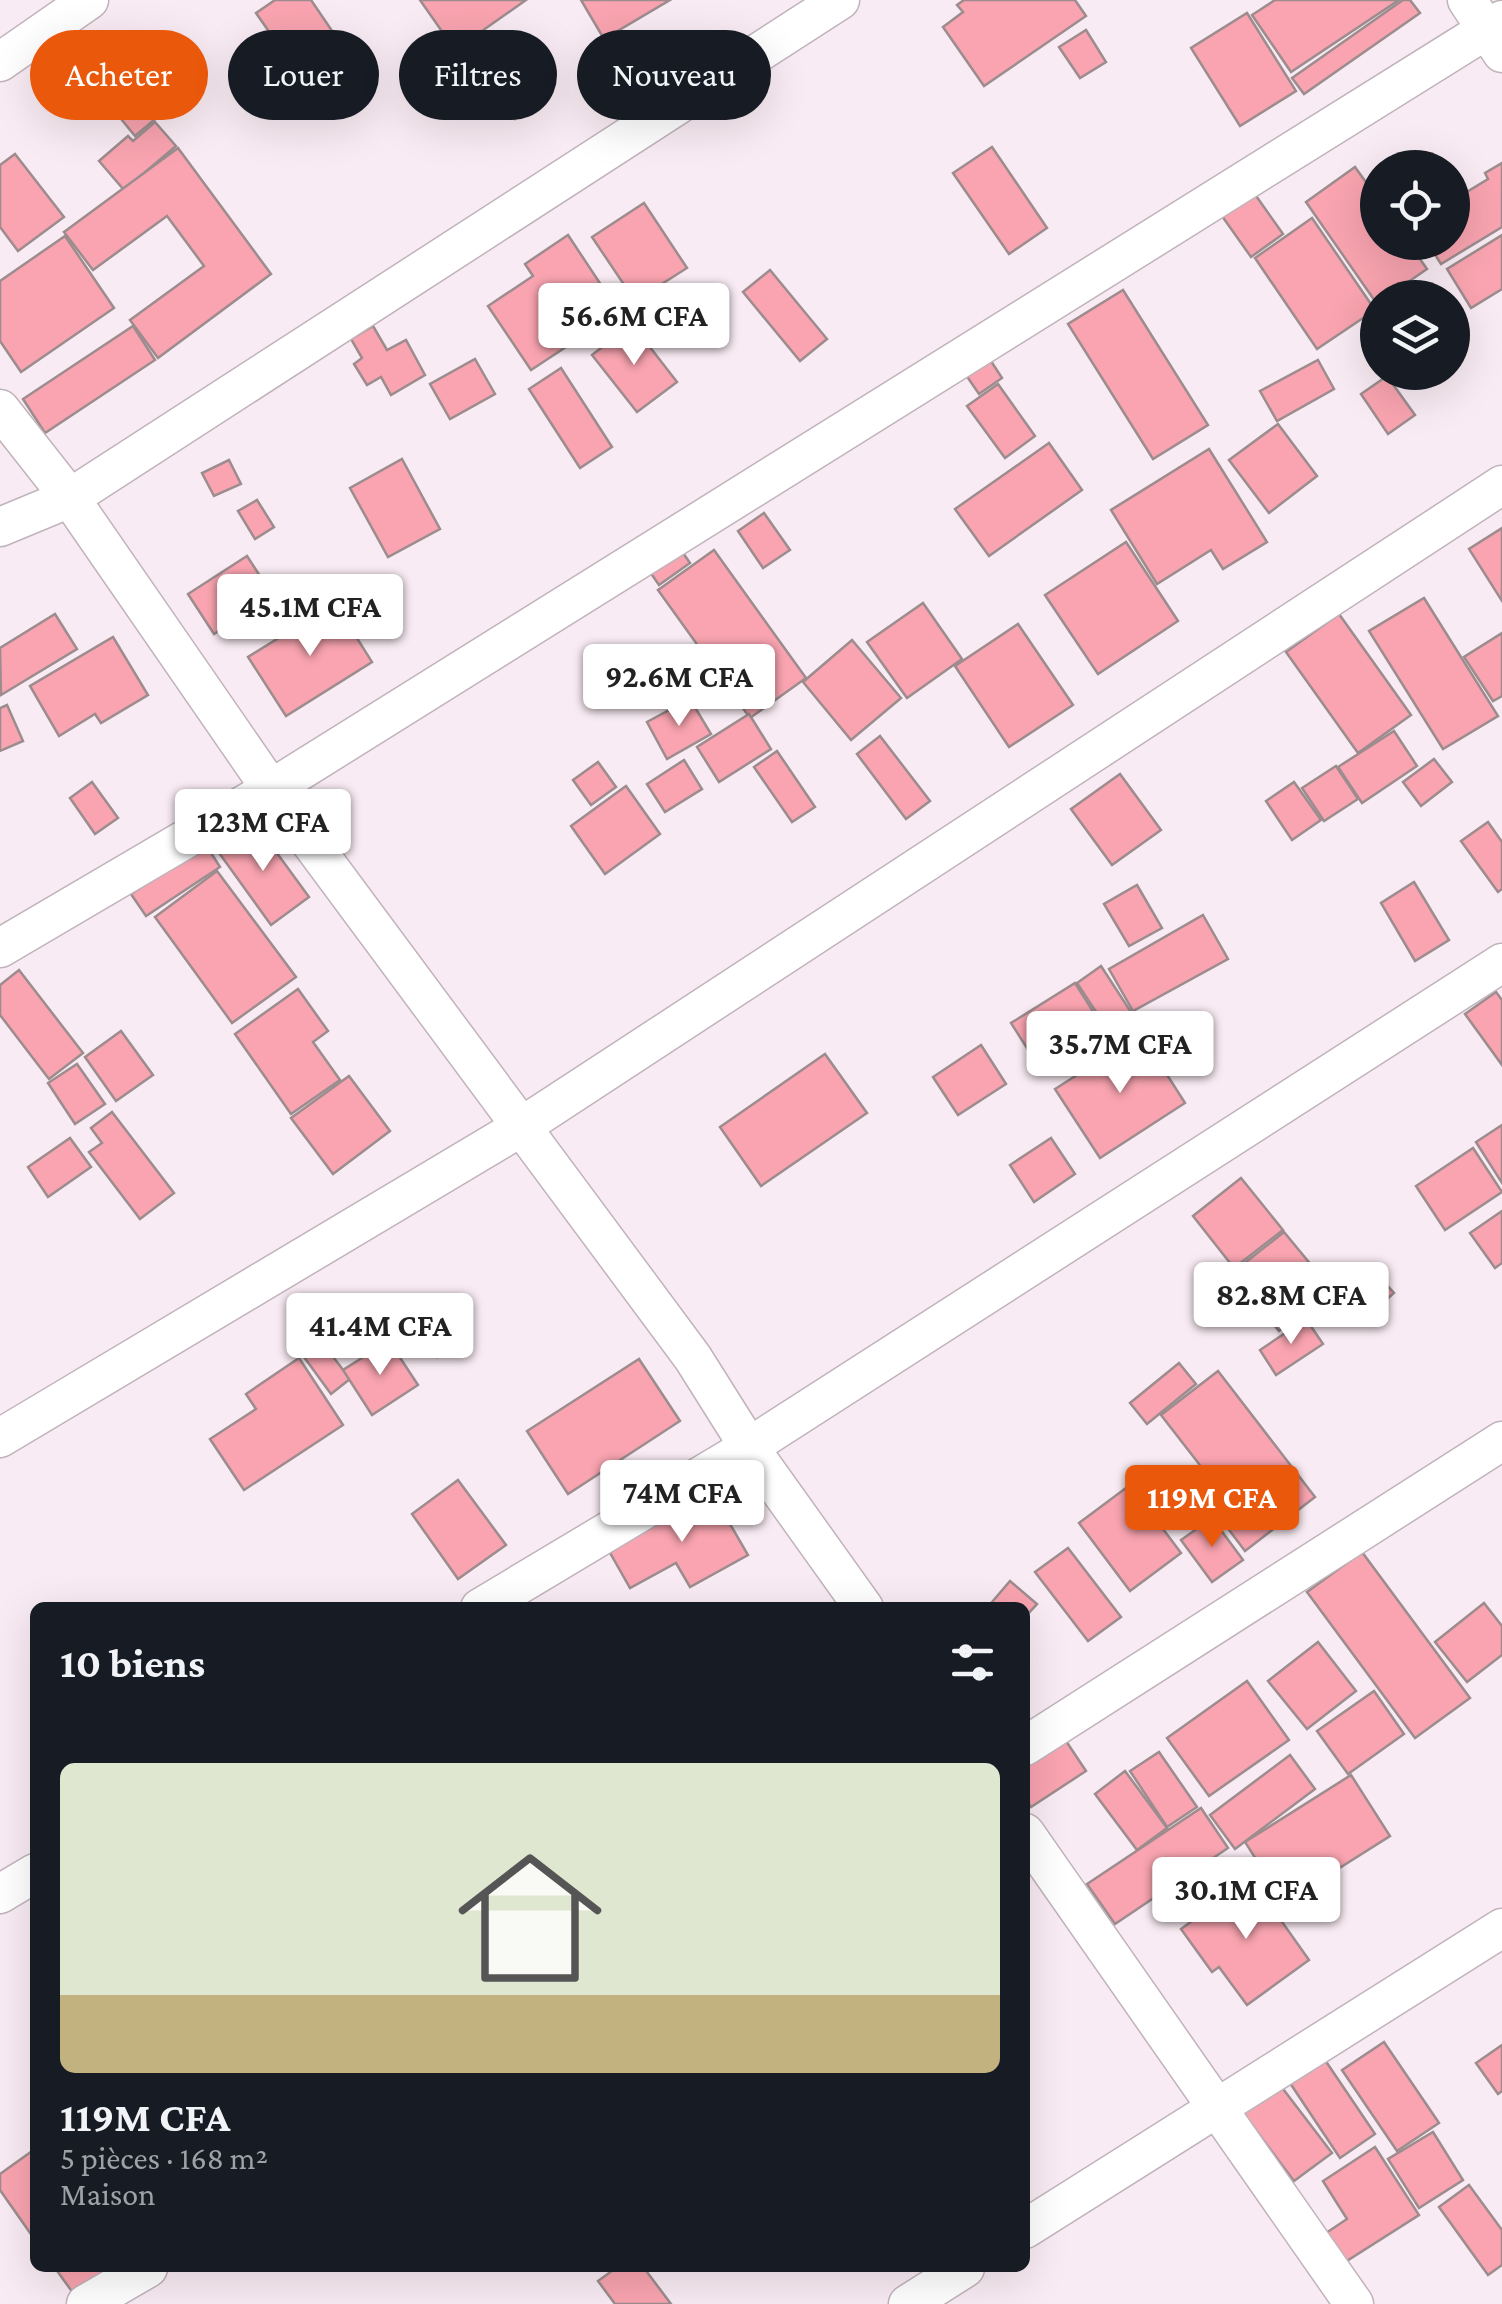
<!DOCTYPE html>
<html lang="fr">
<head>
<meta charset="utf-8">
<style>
	body { margin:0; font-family:"Crimson Pro",serif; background:#20242c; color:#f1f3f6; height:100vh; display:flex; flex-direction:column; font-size:38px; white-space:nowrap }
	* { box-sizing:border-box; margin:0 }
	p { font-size:32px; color:#9ea1a6 }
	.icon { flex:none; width:55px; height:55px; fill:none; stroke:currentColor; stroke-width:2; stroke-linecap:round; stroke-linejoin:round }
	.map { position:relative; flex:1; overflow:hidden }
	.drawer { position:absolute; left:30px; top:1602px; width:1000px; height:670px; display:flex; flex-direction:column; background:#171b24; border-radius:15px; box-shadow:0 10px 40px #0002 }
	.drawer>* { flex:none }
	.top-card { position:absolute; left:30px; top:30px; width:1000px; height:90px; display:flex; gap:20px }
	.tools { position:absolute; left:1360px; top:150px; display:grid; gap:20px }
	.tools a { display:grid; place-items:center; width:110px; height:110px; border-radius:50%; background:#171b24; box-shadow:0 10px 40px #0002; font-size:50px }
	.price { position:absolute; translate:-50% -85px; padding:0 22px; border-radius:10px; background:#fff; color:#222; font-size:32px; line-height:65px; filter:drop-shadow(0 2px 5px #0008) }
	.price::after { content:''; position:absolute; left:50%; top:60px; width:30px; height:22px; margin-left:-15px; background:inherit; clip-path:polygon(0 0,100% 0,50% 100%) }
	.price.on { background:#ea580c; color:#fff }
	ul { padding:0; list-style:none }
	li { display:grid; align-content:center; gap:20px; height:530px; padding:0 30px }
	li+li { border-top:2px solid #363941 }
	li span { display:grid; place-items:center; height:310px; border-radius:15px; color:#555 }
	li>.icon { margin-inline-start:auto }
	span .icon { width:180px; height:180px; fill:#fffc; stroke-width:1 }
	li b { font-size:42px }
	h2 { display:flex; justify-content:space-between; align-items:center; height:120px; padding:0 30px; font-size:42px }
	.tag { padding:0 35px; border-radius:45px; background:#171b24; box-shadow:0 10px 40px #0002; font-size:35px; line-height:90px }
	.tag.on { background:#ea580c; color:#fff }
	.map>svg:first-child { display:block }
</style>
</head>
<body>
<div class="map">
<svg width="1502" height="2304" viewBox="0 0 1502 2304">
	<rect width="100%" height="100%" fill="#f9ebf3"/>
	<g fill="#f9a4b0" stroke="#9c8c8e" stroke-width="2.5">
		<path d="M 275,0 L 311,0 L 343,47 L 300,76 L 256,13 Z"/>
		<path d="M 420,0 L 526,0 L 455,50 Z"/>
		<path d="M 581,0 L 670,0 L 604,39 Z"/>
		<path d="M 964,0 L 1075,0 L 1086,16 L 984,86 L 943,27 L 963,12 L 957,5 Z"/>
		<path d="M 1275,0 L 1399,0 L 1291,72 L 1252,15 Z"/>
		<path d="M 1403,0 L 1410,0 L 1420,13 L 1304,94 L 1292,78 Z"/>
		<path d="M 1247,13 L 1296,91 L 1240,126 L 1191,48 Z"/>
		<path d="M 1086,30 L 1106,62 L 1080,78 L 1059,47 Z"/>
		<path d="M 102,43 L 160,115 L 135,136 L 76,64 Z"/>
		<path d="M 532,69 L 550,92 L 515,119 L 497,96 Z"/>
		<path d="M 155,122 L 176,146 L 124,190 L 99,161 L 128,136 L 133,141 Z"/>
		<path d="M 992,147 L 1047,228 L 1009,254 L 953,173 Z"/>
		<path d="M 178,148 L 271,274 L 158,358 L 130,320 L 204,266 L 167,216 L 93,270 L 64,232 Z"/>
		<path d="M 15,154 L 64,217 L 18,251 L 0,227 L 0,165 Z"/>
		<path d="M 1502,163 L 1502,227 L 1441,264 L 1427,242 L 1452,242 L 1452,201 L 1488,179 L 1485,173 Z"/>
		<path d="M 1355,167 L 1378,199 L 1378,242 L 1408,242 L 1427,269 L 1385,298 L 1378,298 L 1377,304 L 1306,202 Z"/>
		<path d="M 1254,193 L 1283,234 L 1251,257 L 1222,216 Z"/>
		<path d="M 644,203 L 687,268 L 635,301 L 592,237 Z"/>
		<path d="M 1312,218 L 1375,310 L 1317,349 L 1255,258 Z"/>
		<path d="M 568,235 L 619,312 L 531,370 L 488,306 L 533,276 L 525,264 Z"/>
		<path d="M 1502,235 L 1502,289 L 1471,308 L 1447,269 Z"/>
		<path d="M 65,236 L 114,308 L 21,372 L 0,341 L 0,281 Z"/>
		<path d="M 770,270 L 827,339 L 800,361 L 743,292 Z"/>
		<path d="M 1123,290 L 1208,425 L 1153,459 L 1068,324 Z"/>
		<path d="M 632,324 L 677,382 L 637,412 L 592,355 Z"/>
		<path d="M 133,326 L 155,360 L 45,433 L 23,399 Z"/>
		<path d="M 373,326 L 387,350 L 406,340 L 425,375 L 391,395 L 381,377 L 367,385 L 354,364 L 362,358 L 351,339 Z"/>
		<path d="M 989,358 L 1002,378 L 979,394 L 966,375 Z"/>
		<path d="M 475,359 L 495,394 L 450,419 L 430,384 Z"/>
		<path d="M 1318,360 L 1334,389 L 1277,421 L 1260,391 Z"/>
		<path d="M 561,368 L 612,447 L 580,468 L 529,389 Z"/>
		<path d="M 1387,376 L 1415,415 L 1388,434 L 1361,394 Z"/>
		<path d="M 998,384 L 1035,436 L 1005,458 L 967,406 Z"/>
		<path d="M 1278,424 L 1317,476 L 1269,513 L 1229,460 Z"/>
		<path d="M 1049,443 L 1082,490 L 989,556 L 955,509 Z"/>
		<path d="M 1209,449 L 1267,542 L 1223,569 L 1211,550 L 1157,584 L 1111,510 Z"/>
		<path d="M 402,459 L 440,529 L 388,557 L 350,488 Z"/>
		<path d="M 229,460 L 241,484 L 214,496 L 202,473 Z"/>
		<path d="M 257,500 L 274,527 L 255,539 L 238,511 Z"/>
		<path d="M 764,513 L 790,550 L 763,568 L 738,531 Z"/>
		<path d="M 1502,528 L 1502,601 L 1469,549 Z"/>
		<path d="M 1126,542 L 1178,621 L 1098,674 L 1045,595 Z"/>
		<path d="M 681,550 L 690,563 L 659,585 L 650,572 Z"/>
		<path d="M 714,550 L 806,678 L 750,718 L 658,590 Z"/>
		<path d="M 247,556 L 273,596 L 214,634 L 188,594 Z"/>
		<path d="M 1424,598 L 1498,716 L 1443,749 L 1369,631 Z"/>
		<path d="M 335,603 L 372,662 L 286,716 L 248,657 Z"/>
		<path d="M 923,603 L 962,659 L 907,698 L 867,642 Z"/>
		<path d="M 55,614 L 77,649 L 1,695 L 0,648 Z"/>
		<path d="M 1339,614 L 1411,715 L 1358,753 L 1286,652 Z"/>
		<path d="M 1018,624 L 1073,705 L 1009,747 L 955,666 Z"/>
		<path d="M 1502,633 L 1502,696 L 1493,701 L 1464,657 Z"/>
		<path d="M 113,637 L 148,695 L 101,723 L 95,714 L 59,736 L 30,686 Z"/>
		<path d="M 852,640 L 901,698 L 851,740 L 803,682 Z"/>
		<path d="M 690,699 L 711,734 L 667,759 L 647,722 Z"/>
		<path d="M 7,705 L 23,741 L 0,751 L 0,708 Z"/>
		<path d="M 749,714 L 771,749 L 719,782 L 697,747 Z"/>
		<path d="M 1394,731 L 1417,766 L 1362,803 L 1338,767 Z"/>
		<path d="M 880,736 L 930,801 L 906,819 L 857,754 Z"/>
		<path d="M 777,751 L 815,807 L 792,822 L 754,767 Z"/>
		<path d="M 1434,759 L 1452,782 L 1421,806 L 1403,782 Z"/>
		<path d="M 684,760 L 702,789 L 665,812 L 647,784 Z"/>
		<path d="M 598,762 L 616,787 L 591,805 L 573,780 Z"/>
		<path d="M 1336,766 L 1358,799 L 1324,821 L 1302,788 Z"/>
		<path d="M 1120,774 L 1161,830 L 1112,865 L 1071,809 Z"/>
		<path d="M 92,782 L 118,818 L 95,834 L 70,798 Z"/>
		<path d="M 1294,782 L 1321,820 L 1292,840 L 1266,801 Z"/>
		<path d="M 626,786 L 660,834 L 605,874 L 571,826 Z"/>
		<path d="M 1488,822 L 1502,842 L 1502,889 L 1498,892 L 1461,841 Z"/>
		<path d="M 255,823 L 309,897 L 271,925 L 217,850 Z"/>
		<path d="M 206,845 L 220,867 L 146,916 L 131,894 Z"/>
		<path d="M 217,871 L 296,977 L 232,1023 L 155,917 Z"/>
		<path d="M 1414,882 L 1449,940 L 1415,961 L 1381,903 Z"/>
		<path d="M 1137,885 L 1162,928 L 1129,946 L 1104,904 Z"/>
		<path d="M 1203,915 L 1228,959 L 1133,1011 L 1109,969 Z"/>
		<path d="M 1101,966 L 1142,1029 L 1118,1045 L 1077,983 Z"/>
		<path d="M 19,970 L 83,1053 L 49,1079 L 0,1015 L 0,985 Z"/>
		<path d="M 1075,983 L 1096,1016 L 1032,1056 L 1011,1023 Z"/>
		<path d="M 298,989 L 328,1031 L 313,1042 L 340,1080 L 291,1114 L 235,1034 Z"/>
		<path d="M 1496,992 L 1502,1000 L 1502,1065 L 1465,1014 Z"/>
		<path d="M 121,1031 L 153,1075 L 116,1101 L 85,1057 Z"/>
		<path d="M 1141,1034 L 1185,1103 L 1100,1158 L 1055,1089 Z"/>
		<path d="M 981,1045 L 1006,1084 L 958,1115 L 933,1077 Z"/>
		<path d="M 825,1054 L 867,1113 L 761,1186 L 720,1127 Z"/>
		<path d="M 77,1064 L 105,1104 L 75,1124 L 48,1083 Z"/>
		<path d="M 349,1076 L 390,1131 L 333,1174 L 291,1118 Z"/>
		<path d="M 112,1112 L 174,1193 L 140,1219 L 89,1152 L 102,1143 L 91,1128 Z"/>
		<path d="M 1502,1125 L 1502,1183 L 1476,1142 Z"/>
		<path d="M 70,1138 L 91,1167 L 48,1197 L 28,1167 Z"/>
		<path d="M 1051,1138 L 1075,1174 L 1034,1202 L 1010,1165 Z"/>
		<path d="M 1473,1148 L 1502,1192 L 1445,1230 L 1416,1186 Z"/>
		<path d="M 1241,1178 L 1283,1230 L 1234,1268 L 1193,1216 Z"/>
		<path d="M 1502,1211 L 1502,1263 L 1495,1268 L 1470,1233 Z"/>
		<path d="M 1284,1232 L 1331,1289 L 1279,1331 L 1232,1273 Z"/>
		<path d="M 1375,1272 L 1394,1293 L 1362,1321 L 1343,1300 Z"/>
		<path d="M 440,1312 L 460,1343 L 437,1357 L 418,1328 Z"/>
		<path d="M 1306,1319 L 1323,1344 L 1276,1375 L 1260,1350 Z"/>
		<path d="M 315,1333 L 350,1379 L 331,1394 L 296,1346 Z"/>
		<path d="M 389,1341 L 418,1385 L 372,1415 L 343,1370 Z"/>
		<path d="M 299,1358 L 343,1425 L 244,1490 L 210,1439 L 256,1409 L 246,1394 Z"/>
		<path d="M 639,1359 L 680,1421 L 568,1494 L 527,1431 Z"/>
		<path d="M 1179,1363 L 1196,1384 L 1147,1424 L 1130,1403 Z"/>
		<path d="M 1218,1371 L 1315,1497 L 1245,1551 L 1214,1510 L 1227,1500 L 1161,1415 Z"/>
		<path d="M 458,1480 L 506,1545 L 458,1579 L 412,1514 Z"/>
		<path d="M 1130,1485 L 1181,1553 L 1130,1591 L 1079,1523 Z"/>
		<path d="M 712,1493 L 748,1555 L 690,1587 L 676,1563 L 630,1588 L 609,1551 Z"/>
		<path d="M 1212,1518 L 1243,1560 L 1212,1582 L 1181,1540 Z"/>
		<path d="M 1068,1548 L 1121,1617 L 1088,1641 L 1035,1572 Z"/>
		<path d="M 1362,1552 L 1470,1698 L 1415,1738 L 1307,1592 Z"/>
		<path d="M 1010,1581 L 1037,1604 L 1025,1617 L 1025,1608 L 999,1608 L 992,1602 Z"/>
		<path d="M 1484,1603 L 1502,1626 L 1502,1655 L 1467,1682 L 1435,1642 Z"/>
		<path d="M 1318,1642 L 1356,1691 L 1307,1729 L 1268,1681 Z"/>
		<path d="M 1247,1681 L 1289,1740 L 1209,1796 L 1167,1738 Z"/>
		<path d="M 1374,1691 L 1404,1734 L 1348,1774 L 1317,1731 Z"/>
		<path d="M 1064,1738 L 1086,1771 L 1031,1807 L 1025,1798 L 1025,1764 Z"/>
		<path d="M 1159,1752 L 1197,1807 L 1167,1827 L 1130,1771 Z"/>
		<path d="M 1290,1755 L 1315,1789 L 1235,1849 L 1210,1815 Z"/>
		<path d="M 1125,1771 L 1167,1828 L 1137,1850 L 1095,1794 Z"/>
		<path d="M 1351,1775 L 1390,1836 L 1284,1903 L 1245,1842 Z"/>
		<path d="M 1201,1808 L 1228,1848 L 1115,1924 L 1087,1884 Z"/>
		<path d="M 1251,1878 L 1309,1960 L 1247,2005 L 1219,1967 L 1212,1972 L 1181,1929 Z"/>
		<path d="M 1384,2042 L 1439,2123 L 1397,2151 L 1342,2070 Z"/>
		<path d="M 1502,2045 L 1502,2091 L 1498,2094 L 1476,2063 Z"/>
		<path d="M 1325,2060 L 1375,2134 L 1340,2158 L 1290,2083 Z"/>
		<path d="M 1277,2081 L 1332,2153 L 1294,2181 L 1240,2109 Z"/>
		<path d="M 1433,2132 L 1463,2180 L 1419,2208 L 1388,2159 Z"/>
		<path d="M 1375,2147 L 1419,2215 L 1342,2264 L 1323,2235 L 1347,2219 L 1323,2181 Z"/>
		<path d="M 35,2149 L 35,2240 L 0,2190 L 0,2174 Z"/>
		<path d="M 1469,2185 L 1502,2230 L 1502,2265 L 1488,2275 L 1439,2207 Z"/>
		<path d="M 55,2268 L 132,2268 L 81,2304 Z"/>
		<path d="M 616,2268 L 644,2268 L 671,2304 L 615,2304 L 598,2281 Z"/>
	</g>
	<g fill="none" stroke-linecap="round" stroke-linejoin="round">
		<g stroke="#c1b3bb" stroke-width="41">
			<g id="street">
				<path d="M 1467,0 L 1502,53"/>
				<path d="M 0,62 L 89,0"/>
				<path d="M 0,409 L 70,498 L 271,789 L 693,1358 L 749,1447 L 864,1608"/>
				<path d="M 0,527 L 70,498 L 840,0"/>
				<path d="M 0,948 L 271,789 L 1502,20"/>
				<path d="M 0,1438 L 521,1127 L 1502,485"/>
				<path d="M 480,1608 L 749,1447 L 1502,963"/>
				<path d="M 1025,1746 L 1502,1441"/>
				<path d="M 1025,1833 L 1354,2304"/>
				<path d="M 0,1894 L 35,1873"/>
				<path d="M 1025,2229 L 1502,1928"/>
				<path d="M 86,2304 L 148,2268"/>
				<path d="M 908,2304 L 965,2268"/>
			</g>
		</g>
		<use href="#street" stroke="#fff" stroke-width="38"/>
	</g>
</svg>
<div class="tools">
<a><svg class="icon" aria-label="locate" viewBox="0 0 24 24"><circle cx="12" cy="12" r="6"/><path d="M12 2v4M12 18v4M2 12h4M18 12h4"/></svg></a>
<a><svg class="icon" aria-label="layers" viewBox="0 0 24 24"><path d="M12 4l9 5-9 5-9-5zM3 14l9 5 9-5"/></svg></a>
</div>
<b class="price" style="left:634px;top:368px">56.6M CFA</b>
<b class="price" style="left:310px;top:659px">45.1M CFA</b>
<b class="price" style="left:679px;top:729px">92.6M CFA</b>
<b class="price" style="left:263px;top:874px">123M CFA</b>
<b class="price" style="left:1120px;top:1096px">35.7M CFA</b>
<b class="price" style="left:1291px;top:1347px">82.8M CFA</b>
<b class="price" style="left:380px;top:1378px">41.4M CFA</b>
<b class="price" style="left:682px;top:1545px">74M CFA</b>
<b class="price on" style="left:1212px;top:1550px">119M CFA</b>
<b class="price" style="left:1246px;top:1942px">30.1M CFA</b>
<div class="top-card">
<a class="tag on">Acheter</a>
<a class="tag">Louer</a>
<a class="tag">Filtres</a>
<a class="tag">Nouveau</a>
</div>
<section class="drawer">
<h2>10 biens<svg class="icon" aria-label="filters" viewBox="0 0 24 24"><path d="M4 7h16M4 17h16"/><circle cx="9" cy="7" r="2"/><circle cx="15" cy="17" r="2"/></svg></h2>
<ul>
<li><span style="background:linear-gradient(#dfe7d0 75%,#c2b280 0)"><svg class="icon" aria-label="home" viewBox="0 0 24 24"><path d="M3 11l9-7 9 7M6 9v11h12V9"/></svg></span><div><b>119M CFA</b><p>5 pièces · 168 m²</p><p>Maison</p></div></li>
</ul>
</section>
</div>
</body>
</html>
